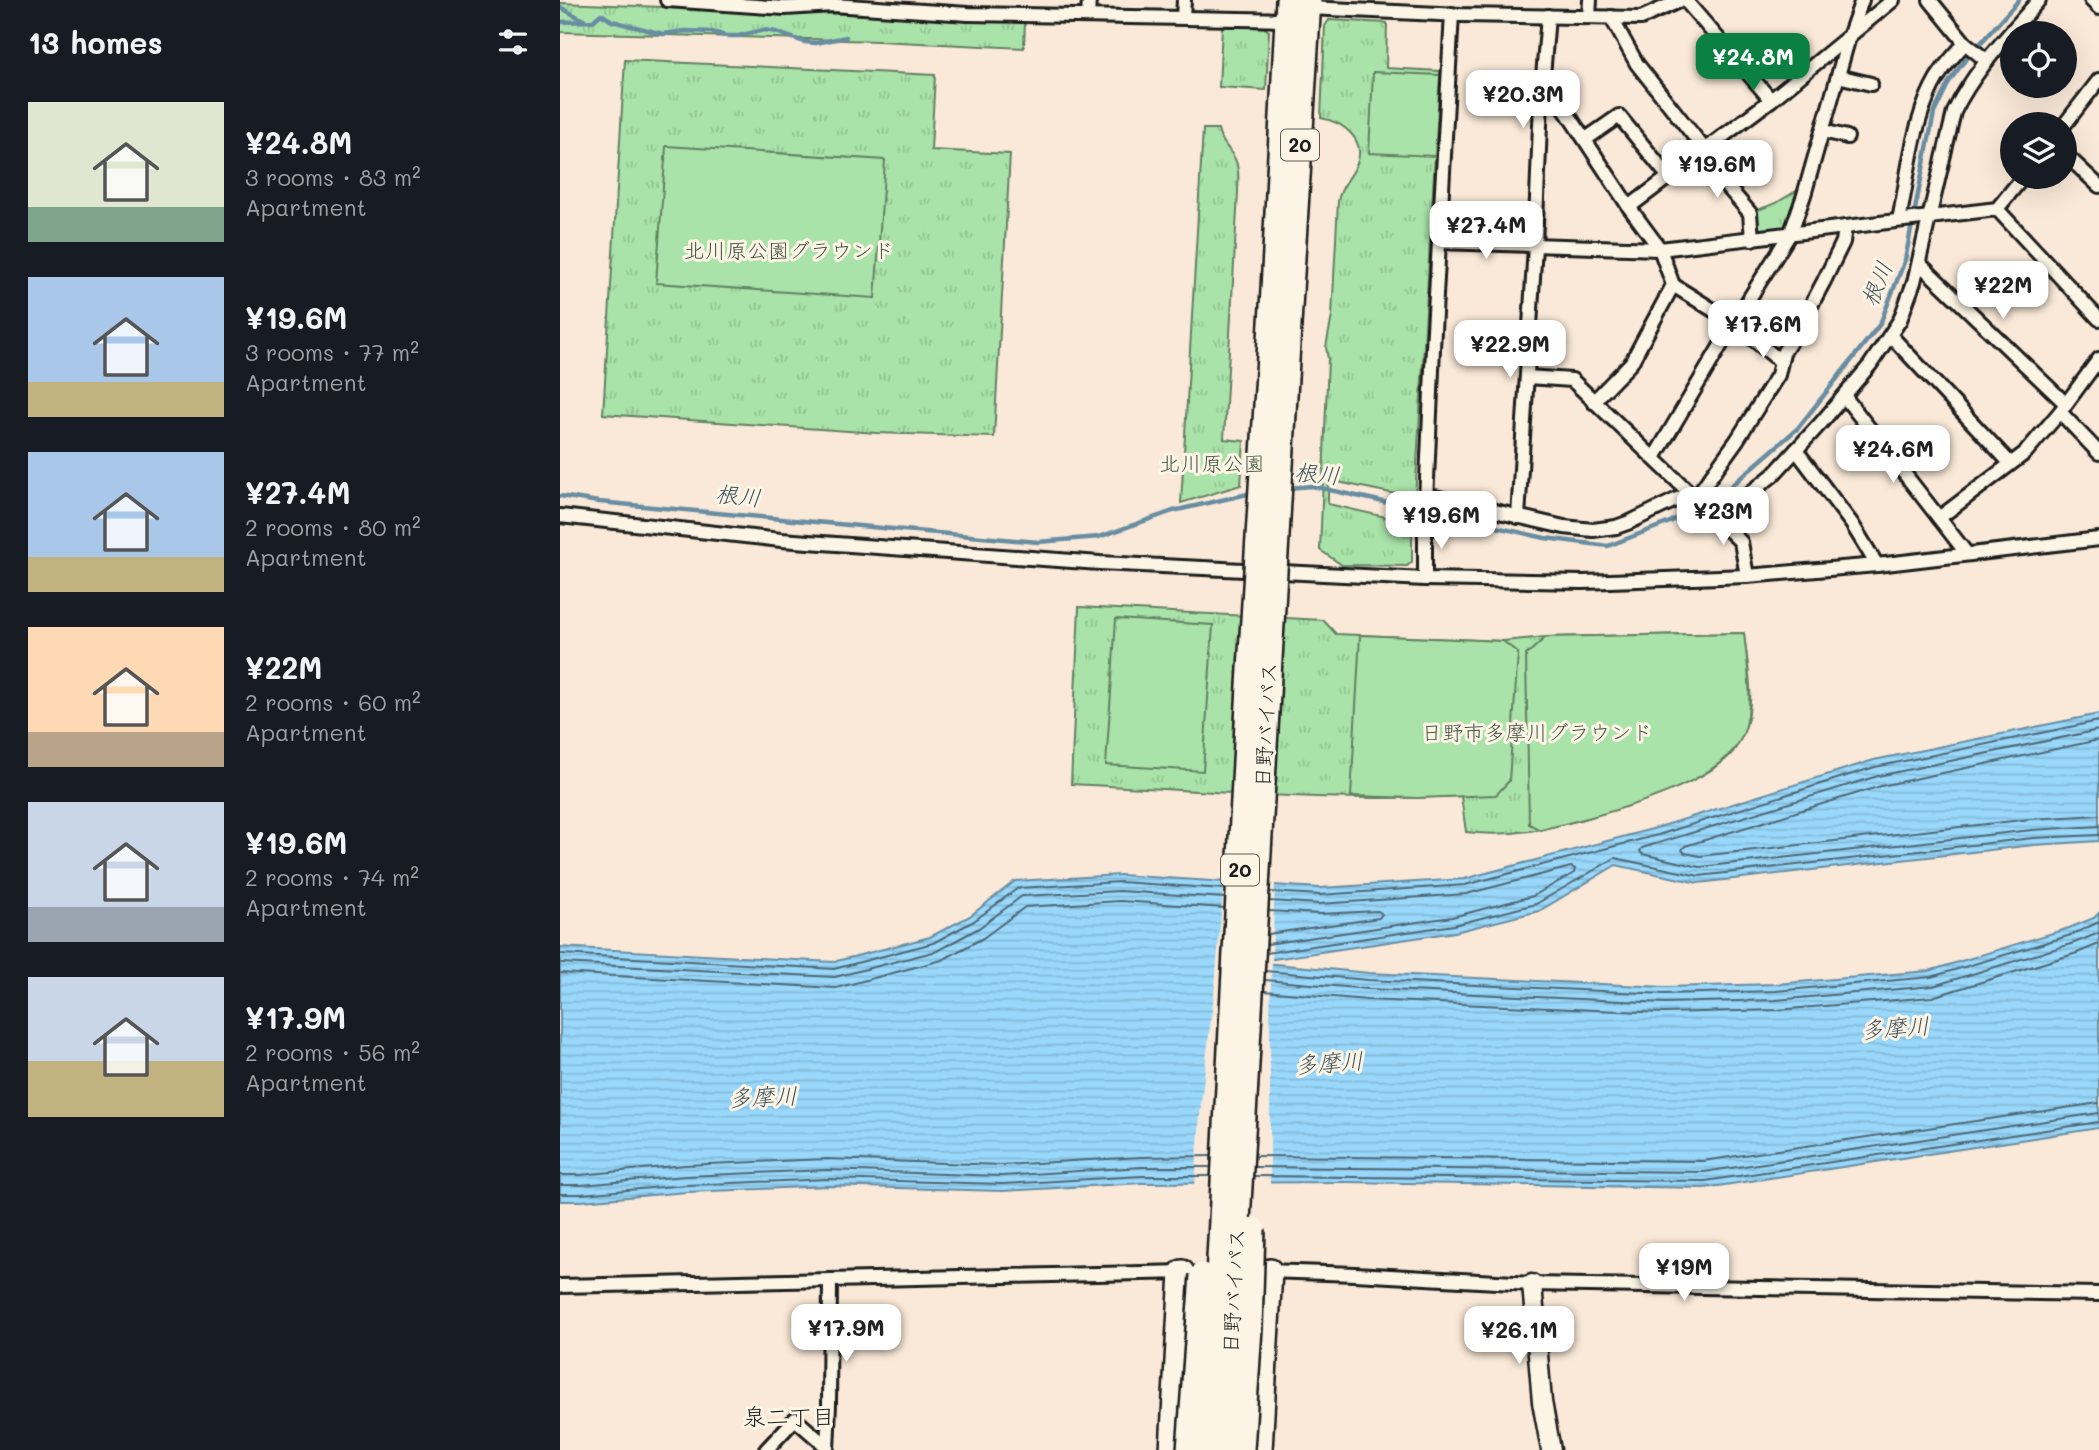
<!DOCTYPE html>
<html lang="en">
<head>
<meta charset="utf-8">
<style>
	body { margin:0; font-family:Mali,"Klee One",sans-serif; background:#20242c; color:#f1f3f6; height:100vh; display:flex; flex-direction:column; font-size:26px; white-space:nowrap }
	* { box-sizing:border-box; margin:0 }
	p { font-size:23px; color:#9ea1a6 }
	.icon { flex:none; width:38px; height:38px; fill:none; stroke:currentColor; stroke-width:2; stroke-linecap:round; stroke-linejoin:round }
	.map { position:relative; flex:1; overflow:hidden }
	.side { display:flex; flex-direction:column; background:#171b24; width:560px }
	.side>* { flex:none }
	.buttons { position:absolute; left:1440px; top:21px; display:grid; gap:14px }
	.buttons a { display:grid; place-items:center; width:77px; height:77px; border-radius:50%; background:#171b24; box-shadow:0 7px 28px #0002; font-size:35px }
	.price { position:absolute; translate:-50% -60px; padding:0 16px; border-radius:14px; background:#fff; color:#222; font-size:23px; line-height:46px; filter:drop-shadow(0 2px 4px #0008) }
	.price::after { content:''; position:absolute; left:50%; top:42px; width:21px; height:16px; margin-left:-10px; background:inherit; clip-path:polygon(0 0,100% 0,50% 100%) }
	.price.on { background:#0b8043; color:#fff }
	ul { padding:0; list-style:none }
	li { display:flex; align-items:center; gap:21px; height:175px; padding:0 28px }
	li span { display:grid; place-items:center; flex:none; width:196px; height:140px; border-radius:0px; color:#555 }
	li>.icon { margin-inline-start:auto }
	span .icon { width:84px; height:84px; fill:#fffc; stroke-width:1 }
	li b { font-size:30px }
	h2 { display:flex; justify-content:space-between; align-items:center; height:84px; padding:0 28px; font-size:30px }
	main { display:flex; flex:1; min-height:0 }
	.map>svg:first-child { display:block }
</style>
</head>
<body>
<main>
<section class="side">
<h2>13 homes<svg class="icon" aria-label="filters" viewBox="0 0 24 24"><path d="M4 7h16M4 17h16"/><circle cx="9" cy="7" r="2"/><circle cx="15" cy="17" r="2"/></svg></h2>
<ul>
<li><span style="background:linear-gradient(#dfe7d0 75%,#7fa58c 0)"><svg class="icon" aria-label="home" viewBox="0 0 24 24"><path d="M3 11l9-7 9 7M6 9v11h12V9"/></svg></span><div><b>¥24.8M</b><p>3 rooms · 83 m²</p><p>Apartment</p></div></li>
<li><span style="background:linear-gradient(#a9c7e8 75%,#c2b280 0)"><svg class="icon" aria-label="home" viewBox="0 0 24 24"><path d="M3 11l9-7 9 7M6 9v11h12V9"/></svg></span><div><b>¥19.6M</b><p>3 rooms · 77 m²</p><p>Apartment</p></div></li>
<li><span style="background:linear-gradient(#a9c7e8 75%,#c2b280 0)"><svg class="icon" aria-label="home" viewBox="0 0 24 24"><path d="M3 11l9-7 9 7M6 9v11h12V9"/></svg></span><div><b>¥27.4M</b><p>2 rooms · 80 m²</p><p>Apartment</p></div></li>
<li><span style="background:linear-gradient(#ffd9b3 75%,#b9a48a 0)"><svg class="icon" aria-label="home" viewBox="0 0 24 24"><path d="M3 11l9-7 9 7M6 9v11h12V9"/></svg></span><div><b>¥22M</b><p>2 rooms · 60 m²</p><p>Apartment</p></div></li>
<li><span style="background:linear-gradient(#c9d6e8 75%,#9aa5b1 0)"><svg class="icon" aria-label="home" viewBox="0 0 24 24"><path d="M3 11l9-7 9 7M6 9v11h12V9"/></svg></span><div><b>¥19.6M</b><p>2 rooms · 74 m²</p><p>Apartment</p></div></li>
<li><span style="background:linear-gradient(#c9d6e8 60%,#c2b280 0)"><svg class="icon" aria-label="home" viewBox="0 0 24 24"><path d="M3 11l9-7 9 7M6 9v11h12V9"/></svg></span><div><b>¥17.9M</b><p>2 rooms · 56 m²</p><p>Apartment</p></div></li>
</ul>
</section>
<div class="map">
<svg width="1539" height="1450" viewBox="0 0 1539 1450">
	<defs>
		<pattern id="grass-tufts" width="24" height="20" patternUnits="userSpaceOnUse" patternTransform="scale(1.75)"><rect width="24" height="20" fill="#a9e3a9"/><path d="M3 7l-1-3M5 7V3M7 7l1-3M15 17l-1-3M17 17v-4M19 17l1-3" fill="none" stroke="#91c291"/></pattern>
		<pattern id="water-rules" width="6" height="5" patternUnits="userSpaceOnUse" patternTransform="scale(1.75)"><rect width="6" height="5" fill="#99d8fb"/><path d="M0 2.5h6" fill="none" stroke="#83b9d7"/></pattern>
	</defs>
	<rect width="100%" height="100%" fill="#fae9d8"/>
	<filter id="ink" filterUnits="userSpaceOnUse"><feTurbulence type="fractalNoise" baseFrequency=".0143" numOctaves="2"/><feDisplacementMap in="SourceGraphic" scale="14" xChannelSelector="R" yChannelSelector="G"/><feConvolveMatrix kernelMatrix="1 2 1 2 8 2 1 2 1" color-interpolation-filters="sRGB"/></filter>
	<g filter="url(#ink)">
		<g fill="url(#grass-tufts)" stroke="#628062" stroke-width="2">
			<path d="M 0,3 L 465,21 L 464,48 L 318,41 L 0,32 Z"/>
			<path d="M 769,20 L 827,23 L 826,68 L 880,71 L 855,498 L 768,480 L 768,504 L 852,523 L 852,562 L 847,566 L 782,565 L 760,550 L 768,359 L 766,347 L 772,316 L 778,201 C 781,185 790,179 796,166 C 808,140 783,122 761,118 L 765,26 Z"/>
			<path d="M 662,27 L 703,27 L 709,31 L 706,90 L 659,87 Z"/>
			<path d="M 65,60 L 375,75 L 371,150 L 450,154 L 434,437 L 317,433 L 43,414 Z"/>
			<path d="M 643,129 L 658,129 C 660,142 669,147 675,159 C 680,169 678,182 678,193 L 664,439 L 684,441 L 681,485 L 621,503 Z"/>
			<path d="M 1238,190 L 1244,195 L 1231,232 L 1192,239 L 1190,213 L 1216,203 Z"/>
			<path d="M 519,607 L 763,620 L 776,634 L 943,641 L 986,637 L 1184,633 C 1187,664 1197,704 1183,733 C 1180,739 1177,747 1173,752 C 1145,787 1026,821 981,829 C 956,834 931,835 906,832 L 901,796 C 771,803 640,790 511,784 Z"/>
		</g>
		<g fill="#a9e3a9" stroke="#628062" stroke-width="2">
			<path d="M 813,72 L 880,75 L 875,156 L 809,153 Z"/>
			<path d="M 106,146 L 325,160 L 315,298 L 96,283 Z"/>
			<path d="M 556,619 L 653,625 L 643,771 L 546,765 Z"/>
			<path d="M 1184,633 C 1187,664 1194,698 1185,729 C 1168,788 1034,816 980,830 L 969,824 L 966,655 L 986,637 Z"/>
			<path d="M 800,635 L 943,641 L 958,653 L 949,781 L 936,795 L 857,798 L 791,796 Z"/>
		</g>
		<path fill="url(#water-rules)" stroke="#678da2" stroke-width="2" d="M 1539,714 L 1539,841 L 1474,845 L 1138,883 L 1056,865 L 979,911 L 895,932 L 693,962 L 809,973 L 1105,987 L 1215,984 L 1369,971 L 1509,928 L 1534,918 L 1539,913 L 1539,1128 L 1145,1188 L 787,1182 L 582,1183 L 442,1191 L 268,1186 L 127,1192 L 21,1201 L 0,1201 L 0,947 L 273,962 L 370,937 L 410,916 L 455,881 L 560,875 L 760,888 L 904,879 L 1096,828 L 1314,760 Z"/>
		<path fill="#fae9d8" d="M 664,878 L 715,882 L 710,1011 L 710,1186 L 635,1186 L 641,1102 L 655,985 Z"/>
		<g fill="none" stroke-linecap="round" stroke-linejoin="round">
			<g stroke="#4e6775" stroke-width="2">
				<path d="M 1539,730 L 1318,776 L 1082,848 L 1080,851 L 1082,854 L 1140,867 L 1472,830 L 1539,826"/>
				<path d="M 1539,740 L 1321,786 L 1125,846 L 1122,850 L 1125,853 L 1140,856 L 1471,819 L 1539,815"/>
				<path d="M 710,892 L 760,895 L 905,885 L 1098,835 L 1315,767 L 1539,721"/>
				<path d="M 708,934 L 819,918 L 822,914 L 818,911 L 760,914 L 709,911"/>
				<path d="M 707,944 L 892,917 L 973,896 L 1014,873 L 1015,869 L 1011,867 L 906,894 L 760,904 L 709,901"/>
				<path d="M 706,953 L 894,925 L 976,904 L 1055,858 L 1139,876 L 1473,838 L 1539,835"/>
				<path d="M 0,954 L 274,969 L 373,943 L 414,921 L 458,888 L 560,882 L 665,889"/>
				<path d="M 0,963 L 275,977 L 377,951 L 419,928 L 462,896 L 560,891 L 665,898"/>
				<path d="M 705,971 L 808,980 L 1105,994 L 1216,991 L 1371,977 L 1511,935 L 1539,922"/>
				<path d="M 0,973 L 276,988 L 382,960 L 423,938 L 465,907 L 560,901 L 664,908"/>
				<path d="M 705,980 L 808,989 L 1105,1003 L 1216,1000 L 1373,986 L 1514,943 L 1539,933"/>
				<path d="M 704,991 L 807,1000 L 1104,1013 L 1217,1010 L 1372,997 L 1517,953 L 1539,944"/>
				<path d="M 695,1156 L 1143,1161 L 1539,1103"/>
				<path d="M 694,1167 L 1144,1172 L 1539,1113"/>
				<path d="M 0,1175 L 20,1175 L 125,1165 L 267,1159 L 442,1165 L 581,1157 L 651,1156"/>
				<path d="M 694,1176 L 1145,1181 L 1539,1122"/>
				<path d="M 0,1185 L 21,1185 L 126,1176 L 267,1170 L 442,1176 L 582,1167 L 651,1167"/>
				<path d="M 0,1194 L 21,1194 L 126,1185 L 268,1179 L 442,1184 L 582,1176 L 650,1176"/>
			</g>
			<g stroke="#678da2" stroke-width="4.5">
				<path d="M 0,7 L 25,21"/>
				<path d="M 0,22 L 33,21 L 41,14 L 52,21 L 103,34 L 125,31 L 152,32 L 166,36 L 178,36 L 204,30 L 216,32 L 244,42 L 256,43 L 286,37"/>
				<path d="M 728,488 L 752,486 L 985,538 L 1048,546 L 1110,522 L 1163,493 L 1238,428 L 1320,324 L 1345,260 L 1374,113 L 1389,82 L 1402,64 L 1459,0"/>
				<path d="M 0,496 L 39,502 L 211,518 L 478,542 L 539,537 L 613,511 L 692,493"/>
			</g>
			<g stroke="#1c1c1c" stroke-width="18">
				<g id="street">
					<path d="M 107,0 L 225,8 L 273,5 L 408,14 L 727,20"/>
					<path d="M 1125,0 L 1211,100"/>
					<path d="M 1370,0 L 1405,43 L 1427,61"/>
					<path d="M 1531,0 L 1539,8"/>
					<path d="M 748,8 L 901,15 L 1081,18 L 1121,0"/>
					<path d="M 528,15 L 529,0"/>
					<path d="M 1029,16 L 1030,0"/>
					<path d="M 623,17 L 624,0"/>
					<path d="M 1051,17 L 1077,64 L 1145,150"/>
					<path d="M 1278,76 L 1311,84"/>
					<path d="M 981,101 L 1002,105 L 1069,207 L 1100,249 L 1113,285 L 1071,363 L 1033,402"/>
					<path d="M 1505,124 L 1539,80"/>
					<path d="M 1263,131 L 1287,137"/>
					<path d="M 1026,139 L 1059,116 L 1108,176"/>
					<path d="M 1139,154 L 1190,213 L 1192,239"/>
					<path d="M 1505,154 L 1539,186"/>
					<path d="M 1069,207 L 1211,100 L 1333,0"/>
					<path d="M 1437,209 L 1539,319"/>
					<path d="M 1339,220 C 1348,177 1352,127 1372,87 C 1380,70 1393,57 1405,43"/>
					<path d="M 879,242 L 1100,249 L 1437,209 L 1463,177"/>
					<path d="M 1359,263 L 1505,403"/>
					<path d="M 1113,285 L 1174,323 L 1220,361"/>
					<path d="M 1331,336 L 1450,463"/>
					<path d="M 967,377 L 1012,380 L 1181,542 L 1187,576"/>
					<path d="M 1284,396 L 1407,554"/>
					<path d="M 1500,412 L 1539,453"/>
					<path d="M 1236,450 L 1292,524 L 1317,565"/>
					<path d="M 1094,458 L 1174,323 L 1231,232 L 1244,195 L 1289,37 L 1302,0"/>
					<path d="M 866,495 L 1004,527 L 1033,530 L 1056,527 L 1070,522 L 1130,493"/>
					<path d="M 1136,497 L 1177,440 L 1218,375 L 1223,353 L 1239,328 L 1264,281 L 1283,242 L 1285,227"/>
					<path d="M 1154,515 L 1185,497 L 1213,475 L 1261,423 L 1310,365 L 1340,320 L 1354,282 L 1394,112 C 1414,70 1449,35 1479,0"/>
					<path d="M 0,516 L 221,540 L 540,563 L 865,579 L 1023,582 L 1187,576 L 1317,565 L 1539,539"/>
					<path d="M 958,517 L 975,246 L 981,101 L 988,16"/>
					<path d="M 1379,518 L 1465,453 L 1500,412 L 1539,359"/>
					<path d="M 865,579 L 865,523 L 873,348 L 892,14"/>
					<path d="M 707,1271 L 795,1274 L 972,1284 L 1539,1294"/>
					<path d="M 0,1286 L 626,1272"/>
					<path d="M 206,1450 L 235,1419 L 267,1447"/>
					<path d="M 267,1450 L 269,1404 L 270,1281"/>
				</g>
			</g>
			<g stroke="#1c1c1c" stroke-width="23">
				<path id="secondary" d="M 972,1284 L 982,1402 L 991,1450"/>
			</g>
			<g stroke="#1c1c1c" stroke-width="28">
				<g id="highway">
					<path d="M 713,290 L 728,0"/>
					<path d="M 731,290 L 749,0"/>
					<path d="M 612,1450 L 622,1272"/>
					<path d="M 700,1450 L 710,1271"/>
				</g>
			</g>
			<use href="#street" stroke="#fcf5e5" stroke-width="12"/>
			<use href="#secondary" stroke="#fcf5e5" stroke-width="18"/>
			<use href="#highway" stroke="#fcf5e5" stroke-width="23"/>
			<g stroke="#1c1c1c" stroke-width="28" stroke-linecap="butt">
				<g id="highway-bridge">
					<path d="M 629,1450 L 642,1275"/>
					<path d="M 649,1450 L 689,685 L 713,290"/>
					<path d="M 665,1450 L 731,290"/>
					<path d="M 682,1450 L 690,1328 L 693,1229"/>
				</g>
			</g>
			<use href="#highway-bridge" stroke="#fcf5e5" stroke-width="23"/>
		</g>
	</g>
	<g text-anchor="middle" stroke-width="6" stroke-linejoin="round" paint-order="stroke">
		<g fill="#fcf5e5" stroke="#5f5d58" stroke-width="2">
			<rect x="721" y="129.5" width="38" height="31" rx="5"/>
			<rect x="661" y="854.5" width="38" height="31" rx="5"/>
		</g>
		<g font-size="19" font-weight="bold" fill="#1c1c1c">
			<text x="740" y="152">20</text>
			<text x="680" y="877">20</text>
		</g>
		<g font-size="21" fill="#465846" stroke="#fcf5e5">
			<text x="229" y="258">北川原公園グラウンド</text>
			<text x="652" y="471">北川原公園</text>
			<text x="977" y="740">日野市多摩川グラウンド</text>
		</g>
		<g font-size="21" fill="#1c1c1c" stroke="#fcf5e5">
			<text transform="translate(706 725) rotate(-87)" y="7">日野バイパス</text>
			<text transform="translate(674 1291) rotate(-87)" y="7">日野バイパス</text>
		</g>
		<g font-size="23" font-style="italic" fill="#42545f" stroke="#fcf5e5">
			<text transform="translate(1317 284) rotate(-68)" y="8">根川</text>
			<text transform="translate(757 474) rotate(5)" y="8">根川</text>
			<text transform="translate(178 496) rotate(6)" y="8">根川</text>
			<text transform="translate(1335 1028) rotate(-4)" y="8">多摩川</text>
			<text transform="translate(769 1063) rotate(-4)" y="8">多摩川</text>
			<text transform="translate(203 1097) rotate(-2)" y="8">多摩川</text>
		</g>
		<g font-size="23" fill="#1c1c1c" stroke="#fcf5e5">
			<text x="229" y="1425">泉二丁目</text>
		</g>
	</g>
</svg>
<div class="buttons">
<a><svg class="icon" aria-label="locate" viewBox="0 0 24 24"><circle cx="12" cy="12" r="6"/><path d="M12 2v4M12 18v4M2 12h4M18 12h4"/></svg></a>
<a><svg class="icon" aria-label="layers" viewBox="0 0 24 24"><path d="M12 4l9 5-9 5-9-5zM3 14l9 5 9-5"/></svg></a>
</div>
<b class="price on" style="left:1193px;top:93px">¥24.8M</b>
<b class="price" style="left:963px;top:130px">¥20.3M</b>
<b class="price" style="left:1157px;top:200px">¥19.6M</b>
<b class="price" style="left:926px;top:261px">¥27.4M</b>
<b class="price" style="left:1443px;top:321px">¥22M</b>
<b class="price" style="left:1203px;top:360px">¥17.6M</b>
<b class="price" style="left:950px;top:380px">¥22.9M</b>
<b class="price" style="left:1333px;top:485px">¥24.6M</b>
<b class="price" style="left:1163px;top:547px">¥23M</b>
<b class="price" style="left:881px;top:551px">¥19.6M</b>
<b class="price" style="left:1124px;top:1303px">¥19M</b>
<b class="price" style="left:286px;top:1364px">¥17.9M</b>
<b class="price" style="left:959px;top:1366px">¥26.1M</b>
</div>
</main>
</body>
</html>
